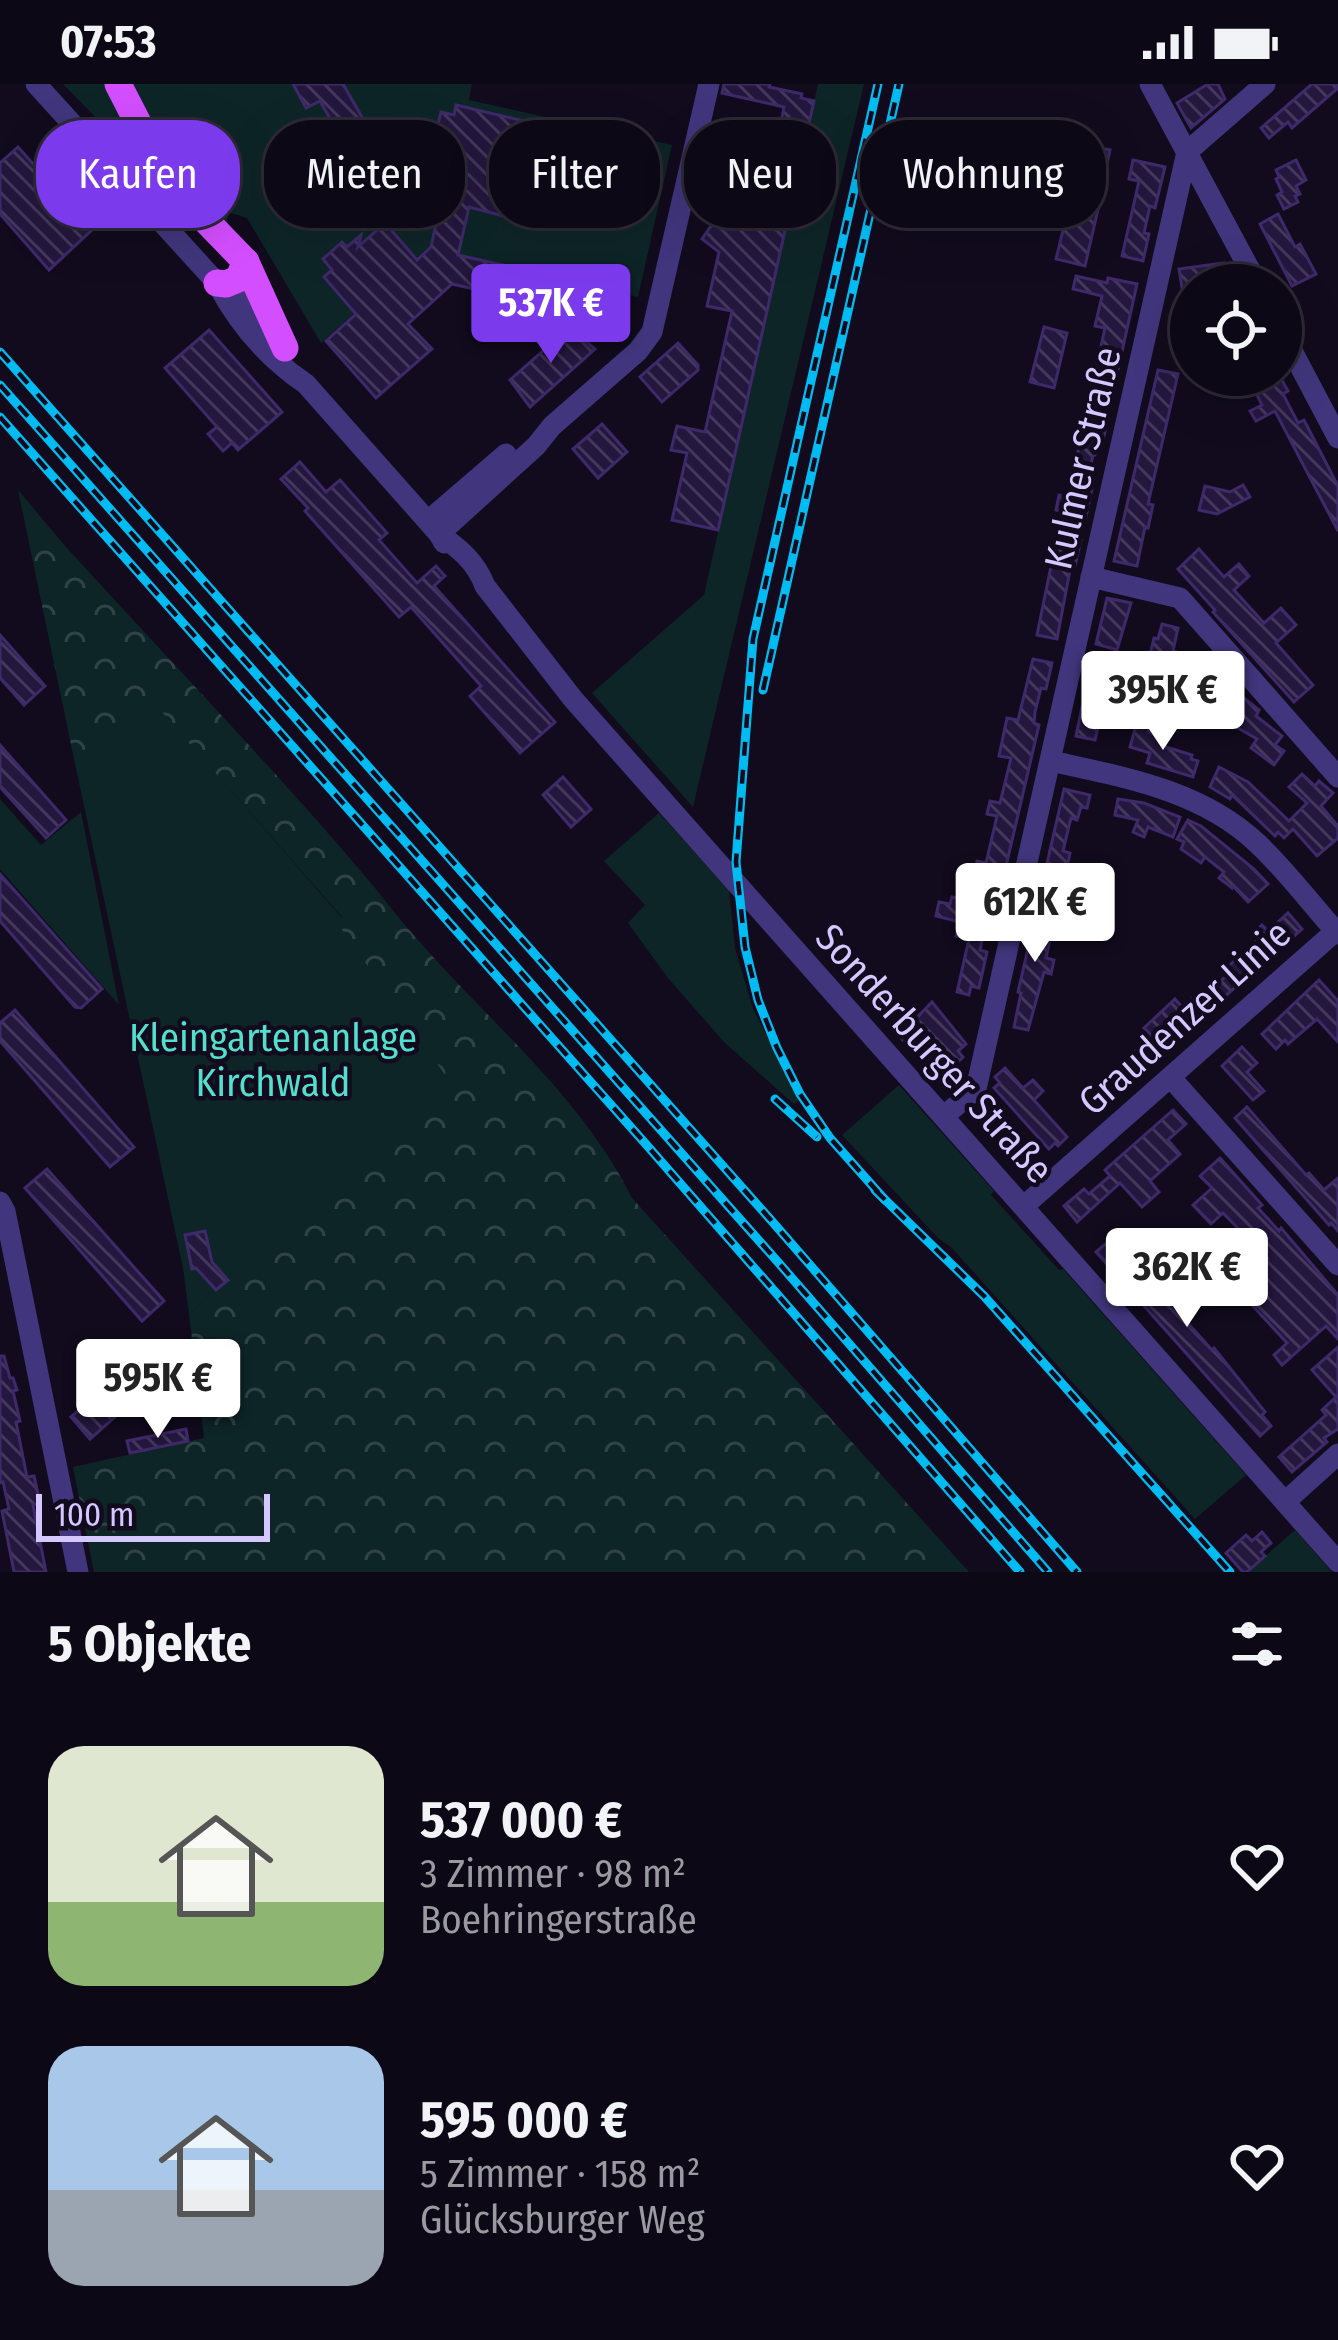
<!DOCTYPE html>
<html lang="de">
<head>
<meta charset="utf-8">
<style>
	body { margin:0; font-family:"Fira Sans Condensed",sans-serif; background:#16111f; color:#f1f3f6; height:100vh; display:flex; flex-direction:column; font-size:45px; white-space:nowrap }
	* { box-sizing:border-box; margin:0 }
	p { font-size:39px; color:#9a9aa1 }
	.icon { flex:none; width:66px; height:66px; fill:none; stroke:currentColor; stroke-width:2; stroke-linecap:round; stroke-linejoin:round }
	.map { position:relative; height:1488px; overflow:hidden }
	.sheet { display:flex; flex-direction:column; background:#0d0816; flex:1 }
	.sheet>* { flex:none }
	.banner { position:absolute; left:36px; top:36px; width:1266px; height:108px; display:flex; gap:24px }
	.controls { position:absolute; left:1170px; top:180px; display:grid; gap:24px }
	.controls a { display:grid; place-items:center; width:132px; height:132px; border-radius:50%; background:#0d0816; box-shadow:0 12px 48px #0002,0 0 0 3px #2d2935; font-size:60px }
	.scale { position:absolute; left:36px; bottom:30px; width:234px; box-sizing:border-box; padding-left:12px; border:6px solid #d5c7ff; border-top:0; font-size:33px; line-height:42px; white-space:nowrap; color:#d5c7ff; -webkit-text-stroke:9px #110b1d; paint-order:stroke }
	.price { position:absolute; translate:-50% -102px; padding:0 27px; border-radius:12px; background:#fff; color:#222; font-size:39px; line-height:78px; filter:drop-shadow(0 3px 6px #0008) }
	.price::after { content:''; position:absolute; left:50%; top:72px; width:36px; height:27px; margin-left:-18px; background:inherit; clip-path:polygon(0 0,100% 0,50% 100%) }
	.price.active { background:#7c3aed; color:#fff }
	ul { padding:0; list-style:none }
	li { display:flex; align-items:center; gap:36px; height:300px; padding:0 48px }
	li span { display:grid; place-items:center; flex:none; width:336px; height:240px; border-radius:36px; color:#555 }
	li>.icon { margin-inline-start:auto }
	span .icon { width:144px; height:144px; fill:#fffc; stroke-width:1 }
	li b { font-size:51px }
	h2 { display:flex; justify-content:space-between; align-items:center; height:144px; padding:0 48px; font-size:51px }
	.chip { padding:0 42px; border-radius:48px; background:#0d0816; box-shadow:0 12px 48px #0002,0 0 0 3px #2d2935; font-size:42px; line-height:108px }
	.chip.active { background:#7c3aed; color:#fff }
	.status { display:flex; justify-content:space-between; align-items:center; height:84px; padding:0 60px; background:#0d0816; direction:ltr }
	.status svg { height:33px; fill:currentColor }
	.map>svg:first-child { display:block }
</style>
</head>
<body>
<div class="status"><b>07:53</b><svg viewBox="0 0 49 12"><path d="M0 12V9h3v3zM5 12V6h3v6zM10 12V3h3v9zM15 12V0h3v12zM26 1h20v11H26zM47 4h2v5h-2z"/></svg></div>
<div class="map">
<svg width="1338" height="1488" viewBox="0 0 1338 1488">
	<defs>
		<pattern id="forest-crowns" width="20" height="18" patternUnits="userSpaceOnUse" patternTransform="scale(3)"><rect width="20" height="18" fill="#0e2527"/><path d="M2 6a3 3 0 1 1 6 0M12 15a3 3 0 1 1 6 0" fill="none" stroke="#304347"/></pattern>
		<pattern id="building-back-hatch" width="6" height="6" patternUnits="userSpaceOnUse" patternTransform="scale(3)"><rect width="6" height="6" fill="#24173e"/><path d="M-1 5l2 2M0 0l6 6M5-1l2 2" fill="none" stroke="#43375b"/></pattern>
	</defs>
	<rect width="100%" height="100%" fill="#110b1d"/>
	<g fill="#0e2527">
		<path d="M 63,0 L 472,0 L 469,16 L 672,61 L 638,213 L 428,164 L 321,259 L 247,134 L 228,128 L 226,156 L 187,127 Z"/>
		<path d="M 818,0 L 864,0 L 693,723 L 592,609 L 704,511 Z"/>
		<path d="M 147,610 L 342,834 L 339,840 L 449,996 L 189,1230 L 183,1184 L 74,675 Z"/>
		<path d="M 0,715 L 41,761 L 81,728 L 119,921 L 0,785 Z"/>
		<path d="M 659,729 L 729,806 L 735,864 L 753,925 L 799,1016 L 794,1020 L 724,958 L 668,894 L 628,839 L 645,821 L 604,777 Z"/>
		<path d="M 899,1001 L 994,1107 L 991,1111 L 1059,1186 L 1063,1185 L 1246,1391 L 1195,1435 L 952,1164 L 938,1154 L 842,1051 Z"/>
		<path d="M 1295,1446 L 1332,1488 L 1247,1488 Z"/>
	</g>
	<path fill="url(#forest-crowns)" d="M 18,406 L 65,462 C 165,572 269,679 365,792 C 383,813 399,835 417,855 C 490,939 582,1013 632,1114 L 969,1488 L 94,1488 L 73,1383 L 204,1354 L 189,1230 L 448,995 L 338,840 L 342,833 L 147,611 L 74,675 Z"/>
	<g fill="url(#building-back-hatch)" stroke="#3e296a" stroke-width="3">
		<path d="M 293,0 L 343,0 L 378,61 L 381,60 L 392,87 L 364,103 L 370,112 L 367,125 L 341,119 L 337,112 L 315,125 L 296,92 L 346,63 L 320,17 L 306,24 Z"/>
		<path d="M 724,0 L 770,0 L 769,3 L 802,10 L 801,14 L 814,17 L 718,446 L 672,436 L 687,369 L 671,366 L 677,342 L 705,348 L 732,227 L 707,222 L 719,168 L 702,155 L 722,126 L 708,123 L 716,86 L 769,98 L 784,23 L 722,9 Z"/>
		<path d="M 1208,0 L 1218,0 L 1225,15 L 1191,44 L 1177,19 Z"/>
		<path d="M 1312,0 L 1338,0 L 1338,4 L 1292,44 L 1288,38 L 1269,54 L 1261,44 Z"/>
		<path d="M 456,21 L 537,40 L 535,49 L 547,52 L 541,78 L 564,83 L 550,144 L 469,123 L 458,171 L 574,197 L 567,226 L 452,200 L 408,240 L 432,265 L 376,314 L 326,257 L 356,230 L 324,193 L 332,186 L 323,175 L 342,158 L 347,163 L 361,151 L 358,163 L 385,139 L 417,176 L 431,163 L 441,117 L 411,110 L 424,54 L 434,57 L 441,28 L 454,31 Z"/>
		<path d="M 1074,51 L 1086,54 L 1084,61 L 1110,66 L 1105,89 L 1085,85 L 1082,98 L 1065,95 Z"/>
		<path d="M 18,63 L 92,146 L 49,186 L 0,130 L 0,79 Z"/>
		<path d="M 1133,76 L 1165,83 L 1155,124 L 1150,122 L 1144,149 L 1149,150 L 1143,177 L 1122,172 L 1139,97 L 1129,95 Z"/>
		<path d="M 1296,76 L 1306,96 L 1296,102 L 1300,110 L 1295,112 L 1298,118 L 1284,125 L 1277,111 L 1282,108 L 1276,95 L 1279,93 L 1276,86 Z"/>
		<path d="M 1082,117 L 1099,121 L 1085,182 L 1056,175 L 1068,126 L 1080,129 Z"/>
		<path d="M 1278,130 L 1295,163 L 1300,160 L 1316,190 L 1292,202 L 1260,140 Z"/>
		<path d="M 1224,179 L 1227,198 L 1182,204 L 1179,185 Z"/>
		<path d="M 1076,192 L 1107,199 L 1108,194 L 1137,200 L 1115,299 L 1112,298 L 1103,333 L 1108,334 L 1102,361 L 1098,360 L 1095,371 L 1093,371 L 1088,394 L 1094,395 L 1086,433 L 1081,432 L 1076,455 L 1081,456 L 1075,482 L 1071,481 L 1057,555 L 1037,551 L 1062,428 L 1056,426 L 1059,411 L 1068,413 L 1105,244 L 1095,242 L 1102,212 L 1073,205 Z"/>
		<path d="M 570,243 L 595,265 L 530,323 L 510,296 Z"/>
		<path d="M 1044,243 L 1067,249 L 1054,304 L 1030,298 Z"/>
		<path d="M 209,246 L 282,328 L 238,366 L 232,359 L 223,367 L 208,350 L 217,343 L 165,284 Z"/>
		<path d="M 678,259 L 698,281 L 698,286 L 662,318 L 640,293 Z"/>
		<path d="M 1158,286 L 1178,290 L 1148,420 L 1153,421 L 1148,444 L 1145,443 L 1137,482 L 1114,477 Z"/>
		<path d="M 1247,291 L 1279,291 L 1288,307 L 1283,310 L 1298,339 L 1304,336 L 1338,402 L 1338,447 L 1275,327 L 1256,337 L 1250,327 L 1262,321 Z"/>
		<path d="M 602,340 L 627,368 L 598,394 L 573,365 Z"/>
		<path d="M 300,378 L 326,408 L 340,396 L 387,449 L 379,456 L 417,499 L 436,482 L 445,492 L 434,502 L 555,638 L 520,669 L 470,612 L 481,602 L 411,523 L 399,533 L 305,427 L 308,424 L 281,395 Z"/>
		<path d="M 1243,401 L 1250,413 L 1217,430 L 1199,426 L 1205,402 L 1230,408 Z"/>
		<path d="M 1199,465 L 1224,493 L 1239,480 L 1249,492 L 1234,506 L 1264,539 L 1281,524 L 1296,541 L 1276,559 L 1313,601 L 1294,618 L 1213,528 L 1215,526 L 1178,485 Z"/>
		<path d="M 1107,514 L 1131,519 L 1117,566 L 1096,560 Z"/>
		<path d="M 1162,540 L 1178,544 L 1173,567 L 1220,582 L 1224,586 L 1221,595 L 1240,605 L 1239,610 L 1259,626 L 1256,632 L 1282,652 L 1275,661 L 1284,667 L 1274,681 L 1251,664 L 1257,655 L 1224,636 L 1234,619 L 1145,591 L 1154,554 L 1158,555 Z"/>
		<path d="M 0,551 L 45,602 L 24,621 L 0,594 Z"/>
		<path d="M 1033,575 L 1052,579 L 1046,605 L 1041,604 L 1035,628 L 1034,639 L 1039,641 L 1003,795 L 975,789 L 977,777 L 986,779 L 997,732 L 987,730 L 990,717 L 1000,719 L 1011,674 L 999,672 L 1007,634 L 1018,636 Z"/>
		<path d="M 1090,615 L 1104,618 L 1095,656 L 1076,652 L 1083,618 L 1089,619 Z"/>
		<path d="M 1136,641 L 1149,644 L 1148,648 L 1166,654 L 1163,662 L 1192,671 L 1191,675 L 1198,677 L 1193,693 L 1147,679 L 1150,669 L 1130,663 Z"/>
		<path d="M 0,661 L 66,736 L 46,754 L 0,703 Z"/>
		<path d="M 1219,683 L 1248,698 L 1289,737 L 1307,719 L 1289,703 L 1302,690 L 1315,702 L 1319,697 L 1333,709 L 1321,722 L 1338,742 L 1338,754 L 1317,772 L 1293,745 L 1284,754 L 1278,748 L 1275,752 L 1232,711 L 1230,715 L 1210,703 Z"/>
		<path d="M 563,693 L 591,725 L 571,743 L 543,711 Z"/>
		<path d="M 1064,705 L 1090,711 L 1087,724 L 1081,723 L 1077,736 L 1071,734 L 1063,767 L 1070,769 L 1063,802 L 1043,797 Z"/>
		<path d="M 1118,715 L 1144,719 L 1180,733 L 1173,753 L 1148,743 L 1144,753 L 1133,748 L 1138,736 L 1115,731 Z"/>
		<path d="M 1188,736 L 1201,742 L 1254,785 L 1268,800 L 1248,818 L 1233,802 L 1232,804 L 1219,794 L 1224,788 L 1205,773 L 1201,779 L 1181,765 L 1184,758 L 1177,755 Z"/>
		<path d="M 0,790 L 102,905 L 81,924 L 75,923 L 0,837 Z"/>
		<path d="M 952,813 L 976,819 L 977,813 L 997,818 L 991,844 L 985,843 L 980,866 L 987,868 L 979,904 L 971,902 L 969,911 L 957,908 L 969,855 L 956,852 L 960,838 L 936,832 L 939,818 L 950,820 Z"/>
		<path d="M 1038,821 L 1057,825 L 1046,874 L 1054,876 L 1051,890 L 1044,888 L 1028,946 L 1014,943 L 1021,909 L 1018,908 Z"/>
		<path d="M 1288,829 L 1302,845 L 1128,997 L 1118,985 L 1151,951 L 1144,944 L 1175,915 L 1182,923 L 1199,909 L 1203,914 L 1226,892 L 1222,888 L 1259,855 L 1253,849 L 1262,841 L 1268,847 Z"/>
		<path d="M 1319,896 L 1338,917 L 1338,958 L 1317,935 L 1288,960 L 1285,956 L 1276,965 L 1262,950 Z"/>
		<path d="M 932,918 L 966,960 L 958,967 L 963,973 L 943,991 L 919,965 L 915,969 L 899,952 Z"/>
		<path d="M 15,926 L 134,1063 L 110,1083 L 0,957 L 0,939 Z"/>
		<path d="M 1242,963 L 1257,979 L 1247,988 L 1264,1007 L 1253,1016 L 1222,982 Z"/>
		<path d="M 1005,984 L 1023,1004 L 1033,996 L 1043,1007 L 1034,1016 L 1067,1053 L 1058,1062 L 1055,1059 L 1049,1065 L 994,1004 L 1000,999 L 995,993 Z"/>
		<path d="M 1247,1023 L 1306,1091 L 1309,1089 L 1324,1106 L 1338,1094 L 1338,1147 L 1331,1139 L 1329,1141 L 1235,1034 Z"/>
		<path d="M 1173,1026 L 1186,1040 L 1168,1056 L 1180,1070 L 1150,1097 L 1159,1108 L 1142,1123 L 1120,1099 L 1077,1138 L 1064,1122 L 1084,1105 L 1089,1110 L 1110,1092 L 1105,1086 Z"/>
		<path d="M 1220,1074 L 1262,1121 L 1258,1124 L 1279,1147 L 1281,1144 L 1338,1211 L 1338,1255 L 1326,1242 L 1282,1281 L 1274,1271 L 1287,1259 L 1238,1206 L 1245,1200 L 1243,1197 L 1268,1175 L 1223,1129 L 1211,1140 L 1193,1121 L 1212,1104 L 1200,1092 Z"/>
		<path d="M 47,1085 L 164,1217 L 142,1237 L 25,1104 Z"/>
		<path d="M 205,1147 L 212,1178 L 228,1196 L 216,1206 L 196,1184 L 192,1185 L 185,1151 Z"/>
		<path d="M 1109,1157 L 1155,1207 L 1179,1186 L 1188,1196 L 1199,1186 L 1210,1198 L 1177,1227 L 1212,1266 L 1214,1264 L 1265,1328 L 1262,1331 L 1271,1342 L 1260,1352 L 1096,1168 Z"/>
		<path d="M 157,1257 L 177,1278 L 90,1355 L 71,1333 Z"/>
		<path d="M 1338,1263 L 1338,1345 L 1324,1354 L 1327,1358 L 1292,1388 L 1279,1373 L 1326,1331 L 1322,1326 L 1336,1313 L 1312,1286 Z"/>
		<path d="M 0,1272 L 4,1272 L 10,1294 L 13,1294 L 17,1306 L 13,1307 L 20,1337 L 16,1338 L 27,1393 L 34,1392 L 40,1419 L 33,1421 L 46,1488 L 14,1488 L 2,1427 L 9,1425 L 3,1398 L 0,1399 Z"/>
		<path d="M 186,1345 L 188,1357 L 130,1369 L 127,1357 Z"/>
		<path d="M 1262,1448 L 1271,1459 L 1261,1468 L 1265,1472 L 1247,1488 L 1243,1488 L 1226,1469 L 1246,1451 L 1252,1457 Z"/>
	</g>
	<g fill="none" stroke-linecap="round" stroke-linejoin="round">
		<g stroke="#41367d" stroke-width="21">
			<path d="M 36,0 L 217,199 L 242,216 L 274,252"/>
			<path d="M 1150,0 L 1258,201"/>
			<path d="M 217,199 C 238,239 269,275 306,300 L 439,450 L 444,459"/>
			<path d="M 1281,246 L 1338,354"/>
			<path d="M 428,437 L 506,370"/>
			<path d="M 439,450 C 460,465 476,478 485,502 L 573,615 L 1338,1478"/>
			<path d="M 439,450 L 536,362 L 552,342 L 638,267 L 652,248 L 709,0"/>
			<path d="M 1091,493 L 1180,514 L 1338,693"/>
			<path d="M 1051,677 C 1123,693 1201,706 1257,759 C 1286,786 1311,820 1338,850"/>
			<path d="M 1171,994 L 1338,1181"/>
			<path d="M 944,1032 L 976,1005 L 1187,68 L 1265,0"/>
			<path d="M 0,1118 L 5,1127 L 78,1488"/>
			<path d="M 1024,1122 L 1338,845"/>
			<path d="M 1285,1418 L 1338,1370"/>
		</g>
		<g stroke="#d34eff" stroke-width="27">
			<path d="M 118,0 L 155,72 L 185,115 L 246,178 L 285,264"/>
			<path d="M 217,199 L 226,200 L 238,195 L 246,178"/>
		</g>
		<g stroke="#00bcf2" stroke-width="9">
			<g id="rail">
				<path d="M 878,0 L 753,555 L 736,778 L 745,863 L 758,916 L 777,964 L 800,1010 L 830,1054 L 885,1116"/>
				<path d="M 0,268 L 770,1135 L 1077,1488"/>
				<path d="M 0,301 L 777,1177 L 1048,1488"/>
				<path d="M 0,333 L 644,1058 L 1020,1488"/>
				<path d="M 763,606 L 899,0"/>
				<path d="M 775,1015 L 817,1053"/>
				<path d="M 875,1106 L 984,1212 L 1230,1488"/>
			</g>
		</g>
		<use href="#rail" stroke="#110b1d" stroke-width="4.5" stroke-dasharray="14" stroke-linecap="butt"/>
	</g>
	<g text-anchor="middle" stroke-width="9" stroke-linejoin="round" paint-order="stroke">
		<g font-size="39" fill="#d5c7ff" stroke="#110b1d">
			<text transform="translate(1082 374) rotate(-77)" y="14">Kulmer Straße</text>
			<text transform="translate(1184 933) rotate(-42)" y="14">Graudenzer Linie</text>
			<text transform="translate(935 969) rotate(48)" y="14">Sonderburger Straße</text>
		</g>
		<g font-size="39" fill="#53dfce" stroke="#110b1d">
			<text x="273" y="967">Kleingartenanlage<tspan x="273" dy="45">Kirchwald</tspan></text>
		</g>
	</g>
</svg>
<div class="controls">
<a><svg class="icon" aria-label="locate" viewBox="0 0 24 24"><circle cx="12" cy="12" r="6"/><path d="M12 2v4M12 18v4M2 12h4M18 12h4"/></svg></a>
</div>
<div class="scale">100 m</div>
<b class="price active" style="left:551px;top:282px">537K €</b>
<b class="price" style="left:1163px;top:669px">395K €</b>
<b class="price" style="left:1035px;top:881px">612K €</b>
<b class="price" style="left:1187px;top:1246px">362K €</b>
<b class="price" style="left:158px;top:1357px">595K €</b>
<div class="banner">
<a class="chip active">Kaufen</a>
<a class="chip">Mieten</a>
<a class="chip">Filter</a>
<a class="chip">Neu</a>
<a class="chip">Wohnung</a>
</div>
</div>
<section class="sheet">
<h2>5 Objekte<svg class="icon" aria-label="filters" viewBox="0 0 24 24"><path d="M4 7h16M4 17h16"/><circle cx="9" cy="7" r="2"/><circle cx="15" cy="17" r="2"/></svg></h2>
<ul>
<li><span style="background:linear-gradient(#dfe7d0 65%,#8fb573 0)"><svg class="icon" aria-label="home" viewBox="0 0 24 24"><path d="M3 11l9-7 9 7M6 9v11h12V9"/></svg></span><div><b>537 000 €</b><p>3 Zimmer · 98 m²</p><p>Boehringerstraße</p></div><svg class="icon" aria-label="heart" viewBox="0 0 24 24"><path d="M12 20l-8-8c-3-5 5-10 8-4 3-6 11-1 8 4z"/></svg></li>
<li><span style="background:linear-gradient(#a9c7e8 60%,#9aa5b1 0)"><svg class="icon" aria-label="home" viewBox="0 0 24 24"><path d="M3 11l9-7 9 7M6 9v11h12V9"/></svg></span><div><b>595 000 €</b><p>5 Zimmer · 158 m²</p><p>Glücksburger Weg</p></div><svg class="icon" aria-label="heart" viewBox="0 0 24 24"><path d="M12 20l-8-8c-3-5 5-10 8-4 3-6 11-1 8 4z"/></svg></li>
</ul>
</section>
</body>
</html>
